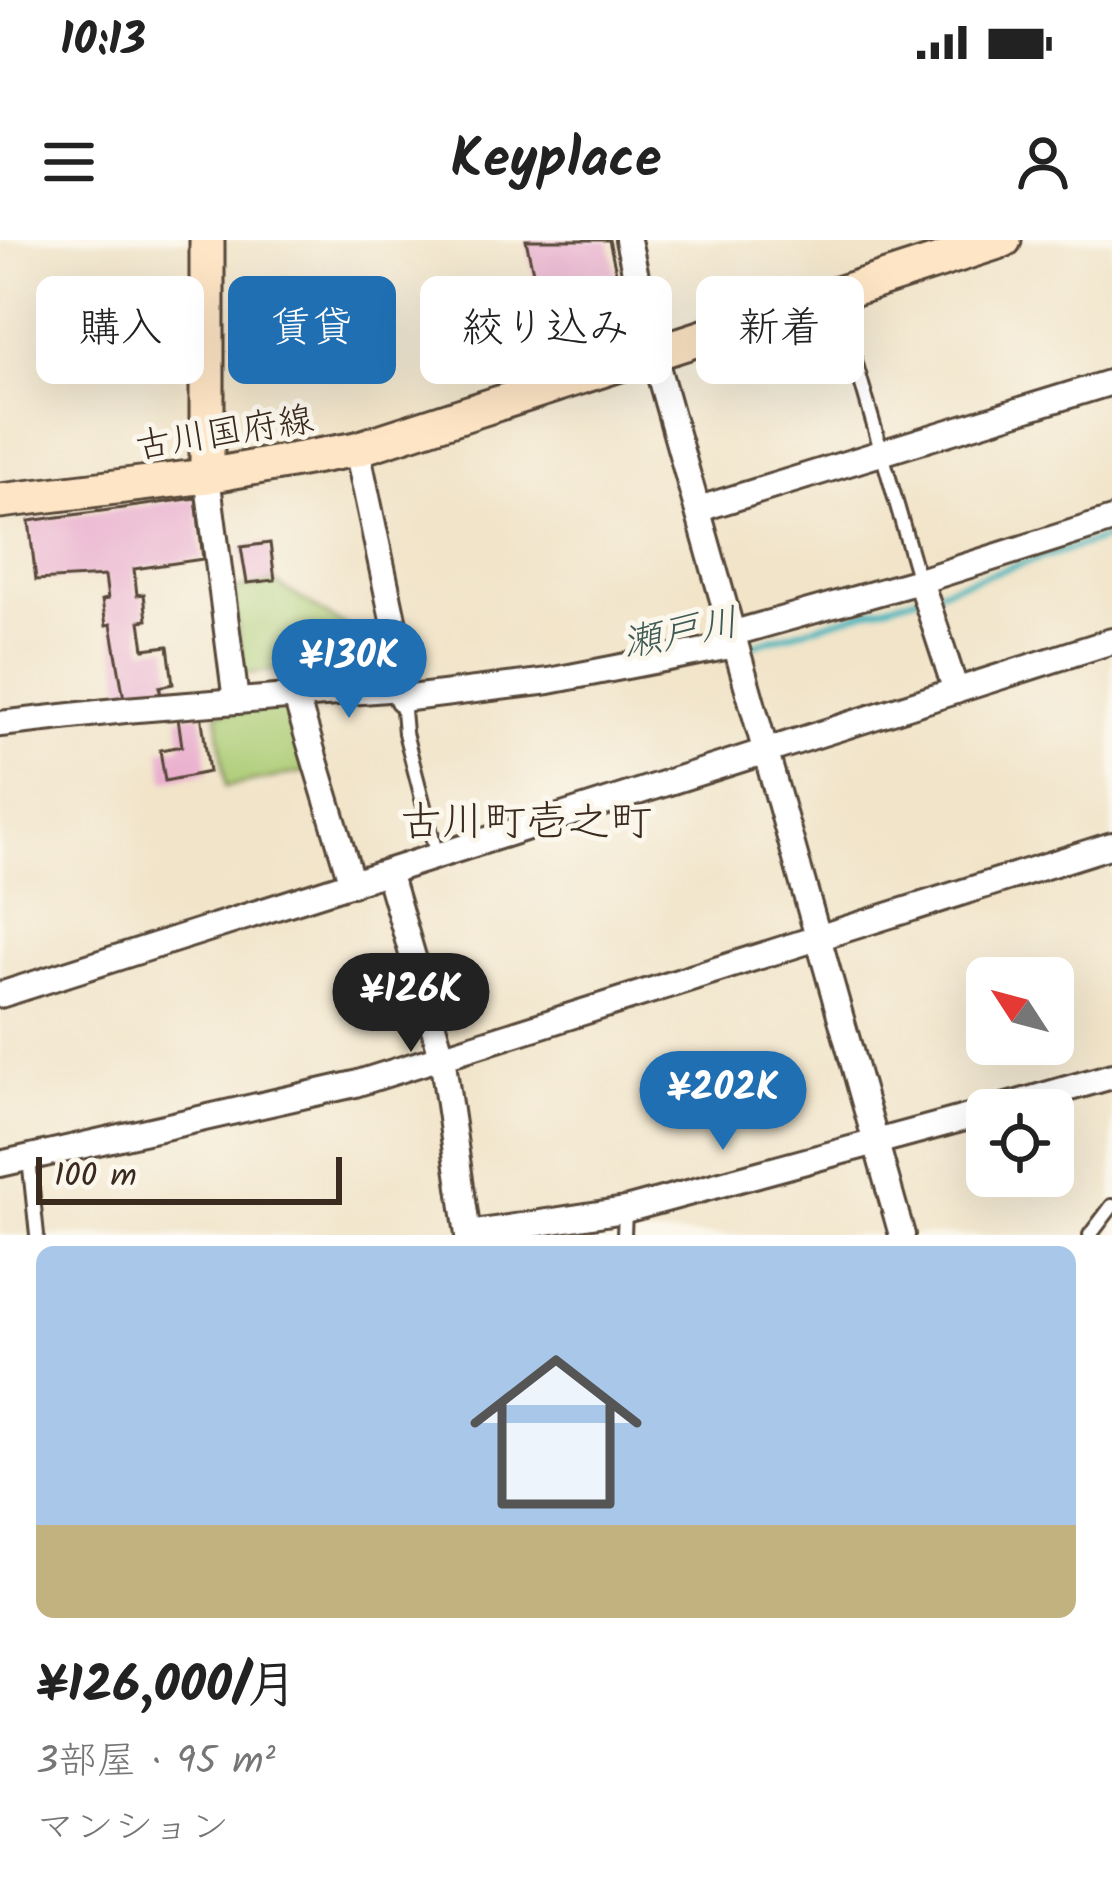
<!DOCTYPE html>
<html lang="ja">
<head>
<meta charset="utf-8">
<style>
	body { margin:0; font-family:Kalam,"Klee One",sans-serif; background:#f2f2f2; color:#222; height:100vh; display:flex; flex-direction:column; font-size:45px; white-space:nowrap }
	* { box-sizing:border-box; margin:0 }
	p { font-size:39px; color:#767676 }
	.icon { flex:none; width:66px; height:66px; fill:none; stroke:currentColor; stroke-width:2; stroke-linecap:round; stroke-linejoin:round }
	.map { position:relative; height:995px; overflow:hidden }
	.details { display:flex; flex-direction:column; background:#fff; flex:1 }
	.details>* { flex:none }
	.banner { position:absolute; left:36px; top:36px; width:1041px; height:108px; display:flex; gap:24px }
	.needle { width:78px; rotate:306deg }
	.tools { position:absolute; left:966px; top:717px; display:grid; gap:24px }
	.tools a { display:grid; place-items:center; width:108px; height:108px; border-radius:18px; background:#fff; box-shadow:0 12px 48px #0002; font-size:60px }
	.scale { position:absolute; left:36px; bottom:30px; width:306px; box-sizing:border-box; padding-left:12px; border:6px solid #3b2a1e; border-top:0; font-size:33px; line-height:42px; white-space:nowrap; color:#3b2a1e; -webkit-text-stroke:9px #fbf7ec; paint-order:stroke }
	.price { position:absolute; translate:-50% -102px; padding:0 27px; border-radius:42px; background:#1f6fb2; color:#fff; font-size:39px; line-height:78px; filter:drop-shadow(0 3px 6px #0008) }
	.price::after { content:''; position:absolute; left:50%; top:72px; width:36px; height:27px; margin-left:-18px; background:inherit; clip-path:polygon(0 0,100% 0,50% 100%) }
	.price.on { background:#222; color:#fff }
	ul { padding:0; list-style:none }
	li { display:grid; align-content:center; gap:24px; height:636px; padding:0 36px }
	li+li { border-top:3px solid #e0e0e0 }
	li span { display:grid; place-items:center; height:372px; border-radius:18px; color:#555 }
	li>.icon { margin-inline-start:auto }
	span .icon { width:216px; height:216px; fill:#fffc; stroke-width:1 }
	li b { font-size:51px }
	.chip { padding:0 42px; border-radius:18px; background:#fff; box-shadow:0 12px 48px #0002; font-size:42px; line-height:108px }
	.chip.on { background:#1f6fb2; color:#fff }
	.status { display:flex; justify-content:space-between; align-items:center; height:84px; padding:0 60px; background:#fff; direction:ltr }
	.status svg { height:33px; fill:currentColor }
	header { display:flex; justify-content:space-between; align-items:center; height:156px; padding:0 36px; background:#fff; font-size:54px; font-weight:600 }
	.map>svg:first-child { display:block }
</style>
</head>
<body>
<div class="status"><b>10:13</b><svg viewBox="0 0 49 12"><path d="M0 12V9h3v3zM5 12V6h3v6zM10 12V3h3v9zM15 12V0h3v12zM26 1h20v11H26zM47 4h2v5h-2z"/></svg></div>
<header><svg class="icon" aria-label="menu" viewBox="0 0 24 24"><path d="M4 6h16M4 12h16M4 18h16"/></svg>Keyplace<svg class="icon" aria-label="person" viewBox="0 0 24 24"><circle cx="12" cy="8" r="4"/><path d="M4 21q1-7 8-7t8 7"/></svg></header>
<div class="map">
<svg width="1112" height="995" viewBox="0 0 1112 995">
	<rect width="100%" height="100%" fill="#fbf7ec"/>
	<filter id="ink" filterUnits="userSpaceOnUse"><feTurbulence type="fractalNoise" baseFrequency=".00833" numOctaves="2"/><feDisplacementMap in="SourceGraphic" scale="24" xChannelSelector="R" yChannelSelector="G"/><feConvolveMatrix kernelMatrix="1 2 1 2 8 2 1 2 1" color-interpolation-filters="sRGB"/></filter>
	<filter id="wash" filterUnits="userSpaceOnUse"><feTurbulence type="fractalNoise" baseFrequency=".004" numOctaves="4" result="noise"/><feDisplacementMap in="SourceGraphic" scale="48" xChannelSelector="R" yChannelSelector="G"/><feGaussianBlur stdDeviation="2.7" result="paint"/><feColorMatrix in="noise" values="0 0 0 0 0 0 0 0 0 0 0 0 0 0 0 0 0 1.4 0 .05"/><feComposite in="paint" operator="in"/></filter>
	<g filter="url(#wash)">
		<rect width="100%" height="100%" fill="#f1e4c9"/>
		<g fill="#accc74" stroke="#747b49" stroke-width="3">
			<path d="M 274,342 L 350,389 L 355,422 L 243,434 L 233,350 Z"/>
			<path d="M 288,465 L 308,531 L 226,547 L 217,473 Z"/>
		</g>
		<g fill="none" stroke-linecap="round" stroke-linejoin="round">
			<g stroke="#47b6be" stroke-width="6">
				<path d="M 932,352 L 1112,296"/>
				<path d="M 742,408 L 919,356"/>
			</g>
		</g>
		<g id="blocks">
			<g fill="#e9aece">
				<path d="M 526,0 L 609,0 L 626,77 L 617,90 L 555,104 L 554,99 L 548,101 Z"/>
				<path d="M 196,258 L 203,319 L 134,329 L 137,355 L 144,354 L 147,380 L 140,381 L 144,409 L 168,406 L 173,444 L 159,447 L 161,454 L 124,459 L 111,384 L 106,385 L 102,360 L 108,359 L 105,336 L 36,340 L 29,281 Z"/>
				<path d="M 270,303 L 275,340 L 247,343 L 241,307 Z"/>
				<path d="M 201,473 L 209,532 L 165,541 L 160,510 L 182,506 L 178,478 Z"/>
			</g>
		</g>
	</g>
	<g filter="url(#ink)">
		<use href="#blocks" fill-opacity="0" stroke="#564638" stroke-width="3"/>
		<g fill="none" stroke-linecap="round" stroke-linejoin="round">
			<g stroke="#564638" stroke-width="18">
				<g id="lane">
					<path d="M 836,55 L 919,341"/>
					<path d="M 402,459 L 405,493 L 437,616"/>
					<path d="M 29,919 L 37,995"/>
					<path d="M 624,995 L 625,970"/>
					<path d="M 1090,995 L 1112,966"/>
				</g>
			</g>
			<g stroke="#564638" stroke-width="30">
				<g id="street">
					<path d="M 628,0 L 653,112 L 902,995"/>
					<path d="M 357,209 L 402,422 L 396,432 L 402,459 L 549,441 L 725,407 L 734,393 L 919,341 L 1112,280"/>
					<path d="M 207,236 L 236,461"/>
					<path d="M 699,269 L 1112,142"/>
					<path d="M 923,350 L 956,451"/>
					<path d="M 295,454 L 352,644"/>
					<path d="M 0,484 L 125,470 L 399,448"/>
					<path d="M 388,632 L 442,816 L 468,995"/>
					<path d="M 0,755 L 1112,401"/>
					<path d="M 993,870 L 1112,836"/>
					<path d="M 0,924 L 355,844 L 1112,605"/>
					<path d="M 468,994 L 625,970 L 987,872"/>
				</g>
			</g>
			<g stroke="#564638" stroke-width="39">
				<g id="secondary">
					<path d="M 207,236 L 207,0"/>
					<path d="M 0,261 L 207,236 L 357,209 L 1004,0"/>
				</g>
			</g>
			<use href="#lane" stroke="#fff" stroke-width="12"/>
			<use href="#street" stroke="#fff" stroke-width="24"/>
			<use href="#secondary" stroke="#fee5c5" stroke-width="33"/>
		</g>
	</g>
	<g text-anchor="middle" stroke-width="10" stroke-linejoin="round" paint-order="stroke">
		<g font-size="36" fill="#3b2a1e" stroke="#fbf7ec">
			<text transform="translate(224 191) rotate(-9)" y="13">古川国府線</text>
		</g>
		<g font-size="39" font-style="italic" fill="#3f5b56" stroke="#fbf7ec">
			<text transform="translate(680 391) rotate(-11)" y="14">瀬戸川</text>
		</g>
		<g font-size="42" fill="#3b2a1e" stroke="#fbf7ec">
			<text x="526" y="595">古川町壱之町</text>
		</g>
	</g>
</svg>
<div class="tools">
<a><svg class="needle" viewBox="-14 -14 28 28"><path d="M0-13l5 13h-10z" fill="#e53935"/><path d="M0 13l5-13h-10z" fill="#767676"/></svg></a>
<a><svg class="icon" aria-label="locate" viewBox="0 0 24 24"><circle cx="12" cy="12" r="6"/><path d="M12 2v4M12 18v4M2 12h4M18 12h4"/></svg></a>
</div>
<div class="scale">100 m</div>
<b class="price" style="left:349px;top:481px">¥130K</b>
<b class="price on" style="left:411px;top:815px">¥126K</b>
<b class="price" style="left:723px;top:913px">¥202K</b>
<div class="banner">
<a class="chip">購入</a>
<a class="chip on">賃貸</a>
<a class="chip">絞り込み</a>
<a class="chip">新着</a>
</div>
</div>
<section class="details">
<ul>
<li><span style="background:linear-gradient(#a9c7e8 75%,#c2b280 0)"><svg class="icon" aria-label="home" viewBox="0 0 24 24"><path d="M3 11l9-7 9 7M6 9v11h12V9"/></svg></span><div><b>¥126,000/月</b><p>3部屋 · 95 m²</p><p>マンション</p></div></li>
</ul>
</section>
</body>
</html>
